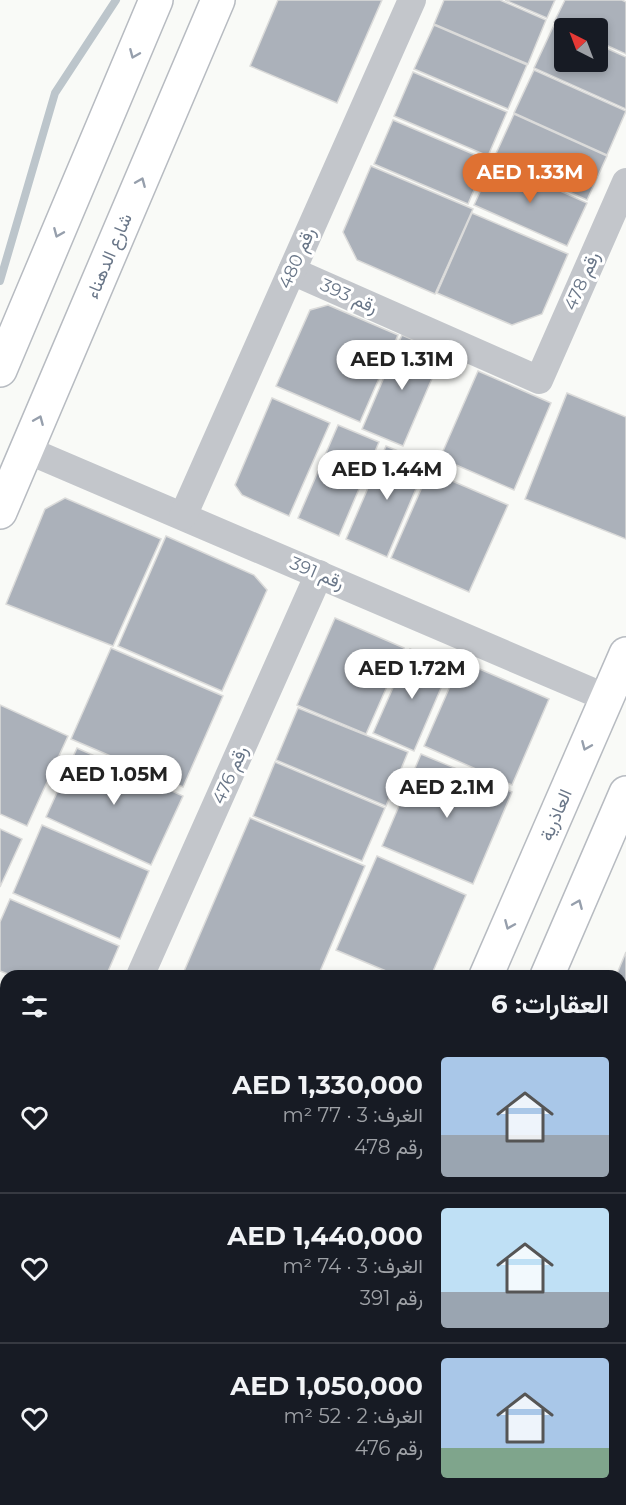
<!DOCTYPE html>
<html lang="ar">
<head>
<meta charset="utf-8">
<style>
	body { margin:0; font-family:Montserrat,Vazirmatn,sans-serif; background:#242831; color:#f1f3f6; direction:rtl; height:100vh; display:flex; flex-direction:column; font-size:22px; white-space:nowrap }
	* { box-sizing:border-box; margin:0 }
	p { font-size:20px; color:#9ea1a6 }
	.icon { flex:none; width:33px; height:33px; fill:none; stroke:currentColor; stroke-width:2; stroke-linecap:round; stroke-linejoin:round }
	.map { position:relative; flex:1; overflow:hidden; direction:ltr }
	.side { position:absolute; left:0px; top:970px; width:627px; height:536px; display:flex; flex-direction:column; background:#171b24; border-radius:18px 18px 0 0; box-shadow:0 3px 9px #0003; direction:rtl }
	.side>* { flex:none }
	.needle { width:39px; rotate:318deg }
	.tools { position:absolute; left:554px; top:18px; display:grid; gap:12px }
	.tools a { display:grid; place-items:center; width:54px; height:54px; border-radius:6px; background:#171b24; box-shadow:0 3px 9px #0003; font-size:30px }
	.price { position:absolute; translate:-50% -51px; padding:0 14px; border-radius:21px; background:#fff; color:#222; font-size:20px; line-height:39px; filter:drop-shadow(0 2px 3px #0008) }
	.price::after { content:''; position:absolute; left:50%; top:36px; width:18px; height:14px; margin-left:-9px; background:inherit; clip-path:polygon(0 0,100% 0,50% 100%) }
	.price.active { background:#df7132; color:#fff }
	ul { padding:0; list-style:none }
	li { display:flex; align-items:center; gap:18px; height:150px; padding:0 18px }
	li+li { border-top:2px solid #363941 }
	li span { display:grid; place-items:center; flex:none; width:168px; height:120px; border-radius:6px; color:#555 }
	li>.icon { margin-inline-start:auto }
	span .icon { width:72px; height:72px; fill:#fffc; stroke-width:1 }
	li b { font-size:26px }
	h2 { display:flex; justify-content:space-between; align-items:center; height:72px; padding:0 18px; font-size:26px }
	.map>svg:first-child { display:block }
</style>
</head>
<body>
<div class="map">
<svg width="626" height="1505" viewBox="0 0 626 1505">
	<rect width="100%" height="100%" fill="#f9faf7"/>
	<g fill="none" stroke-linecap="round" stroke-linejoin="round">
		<path stroke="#bcc5cb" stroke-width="8" d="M 0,281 L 55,93 L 116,0"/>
	</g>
	<g fill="#abb1ba" stroke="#dbdbda" stroke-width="1.5">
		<path d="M 278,0 L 382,0 L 337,103 L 250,66 Z"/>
		<path d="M 444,0 L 500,0 L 546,20 L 528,64 L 434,24 Z"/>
		<path d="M 505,0 L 555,0 L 547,18 Z"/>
		<path d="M 565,0 L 622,0 L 626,2 L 626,54 L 597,41 L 597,28 L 569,28 L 554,22 Z"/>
		<path d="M 434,25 L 527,65 L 508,109 L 414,69 Z"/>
		<path d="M 554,25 L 564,29 L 564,62 L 597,62 L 597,44 L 626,57 L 626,109 L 534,68 Z"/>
		<path d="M 534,70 L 626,111 L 607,155 L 514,113 Z"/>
		<path d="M 413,72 L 507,112 L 488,156 L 394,116 Z"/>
		<path d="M 514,114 L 607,156 L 587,200 L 494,158 Z"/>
		<path d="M 393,120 L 487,160 L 468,204 L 374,164 Z"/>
		<path d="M 494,161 L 587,203 L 567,246 L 474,205 Z"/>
		<path d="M 371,166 L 473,209 L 435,294 L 357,260 L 343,232 Z"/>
		<path d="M 472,213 L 568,254 L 542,314 L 512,325 L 437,293 Z"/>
		<path d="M 328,305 L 398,335 L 360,422 L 276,386 L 310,310 Z"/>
		<path d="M 402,335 L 443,353 L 403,446 L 362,429 Z"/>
		<path d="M 478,371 L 551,403 L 514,490 L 440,458 Z"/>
		<path d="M 567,393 L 626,417 L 626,539 L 525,499 Z"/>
		<path d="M 272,398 L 330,423 L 289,516 L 242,495 L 235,485 Z"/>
		<path d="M 338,425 L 379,442 L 339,536 L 298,518 Z"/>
		<path d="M 386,446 L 427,463 L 387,557 L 346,539 Z"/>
		<path d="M 429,471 L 508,505 L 469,592 L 391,558 Z"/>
		<path d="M 65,498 L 161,539 L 113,646 L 6,604 L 45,509 Z"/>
		<path d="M 166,536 L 254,575 L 267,590 L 222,691 L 118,646 Z"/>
		<path d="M 335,618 L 404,648 L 366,734 L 297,705 Z"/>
		<path d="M 111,648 L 223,696 L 183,787 L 71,739 Z"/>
		<path d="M 410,649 L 450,667 L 414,751 L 373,733 Z"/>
		<path d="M 461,661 L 549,699 L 512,785 L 424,746 Z"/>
		<path d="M 0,705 L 68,736 L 27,826 L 0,814 Z"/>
		<path d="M 298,708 L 408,752 L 386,806 L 276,760 Z"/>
		<path d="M 77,748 L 183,796 L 151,865 L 46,817 Z"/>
		<path d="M 421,754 L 512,792 L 473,884 L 382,846 Z"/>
		<path d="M 275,762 L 385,808 L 362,861 L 253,816 Z"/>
		<path d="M 250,818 L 365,866 L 318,976 L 182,976 Z"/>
		<path d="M 42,825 L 149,871 L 120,939 L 13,893 Z"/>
		<path d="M 0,829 L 22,839 L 0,887 Z"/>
		<path d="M 377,856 L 466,895 L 431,976 L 398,976 L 336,950 Z"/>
		<path d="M 10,899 L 119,946 L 106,976 L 13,976 L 0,971 L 0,922 Z"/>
		<path d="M 626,952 L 626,1053 L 621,1051 L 621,976 L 616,976 Z"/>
		<path d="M 0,985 L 6,987 L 6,1064 L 0,1061 Z"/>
		<path d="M 621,1058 L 626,1060 L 626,1175 L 621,1172 Z"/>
		<path d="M 0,1071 L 6,1073 L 6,1123 L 0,1121 Z"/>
		<path d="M 0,1133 L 6,1136 L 6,1186 L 0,1184 Z"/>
		<path d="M 626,1186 L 626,1208 L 621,1206 L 621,1197 Z"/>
		<path d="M 0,1195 L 6,1197 L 6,1203 L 0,1217 Z"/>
		<path d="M 621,1263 L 626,1265 L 626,1320 L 621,1318 Z"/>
		<path d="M 621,1321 L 626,1323 L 626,1375 L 621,1373 Z"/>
		<path d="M 621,1376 L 626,1378 L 626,1462 L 621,1464 Z"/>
		<path d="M 449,1500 L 490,1500 L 487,1505 L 447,1505 Z"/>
		<path d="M 491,1500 L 531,1500 L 529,1505 L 489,1505 Z"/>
		<path d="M 537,1500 L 547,1500 L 559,1505 L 535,1505 Z"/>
	</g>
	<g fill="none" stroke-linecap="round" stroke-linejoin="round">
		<g stroke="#b7bbc1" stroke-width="36">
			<g id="secondary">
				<path d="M 0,370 L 156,0"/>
				<path d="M 0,512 L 218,0"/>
				<path d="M 486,976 L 626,654"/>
				<path d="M 547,976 L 626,793"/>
				<path d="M 260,1505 L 262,1500"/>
				<path d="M 319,1505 L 321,1500"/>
			</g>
		</g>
		<g stroke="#c3c6cb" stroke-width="28">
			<path d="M 292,271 L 539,380 L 626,182"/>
			<path d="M 27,450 L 607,698"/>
			<path d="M 183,516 L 412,0"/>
			<path d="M 140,976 L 319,574"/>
			<path d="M 0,1294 L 6,1280"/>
			<path d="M 0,1499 L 14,1505"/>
			<path d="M 609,1500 L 621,1505"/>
		</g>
		<use href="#secondary" stroke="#fff" stroke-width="33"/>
	</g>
	<defs><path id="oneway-chevron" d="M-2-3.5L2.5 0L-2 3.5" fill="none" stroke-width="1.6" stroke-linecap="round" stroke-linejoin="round" transform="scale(1.5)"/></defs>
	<g stroke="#969fac">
		<use href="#oneway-chevron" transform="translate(134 54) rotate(113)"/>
		<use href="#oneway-chevron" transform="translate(141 182) rotate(-67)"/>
		<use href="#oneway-chevron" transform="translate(58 233) rotate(113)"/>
		<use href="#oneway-chevron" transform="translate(39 420) rotate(-67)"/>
		<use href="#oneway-chevron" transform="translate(586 746) rotate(113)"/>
		<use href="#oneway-chevron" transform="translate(578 904) rotate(-67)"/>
		<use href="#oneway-chevron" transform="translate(509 925) rotate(113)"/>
	</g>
	<g text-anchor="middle" stroke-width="6" stroke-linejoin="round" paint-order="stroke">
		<g font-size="18" fill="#697688" stroke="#fff">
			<text transform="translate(109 256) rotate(-67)" y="6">شارع الدهناء</text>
			<text transform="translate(297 258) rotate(-66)" y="6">رقم 480</text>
			<text transform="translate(582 281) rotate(-66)" y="6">رقم 478</text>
			<text transform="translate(349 296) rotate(24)" y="6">رقم 393</text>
			<text transform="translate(317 573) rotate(23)" y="6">رقم 391</text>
			<text transform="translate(230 775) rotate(-66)" y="6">رقم 476</text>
			<text transform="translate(556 815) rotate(-67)" y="6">العاذرية</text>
		</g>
	</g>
</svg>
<div class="tools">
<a><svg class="needle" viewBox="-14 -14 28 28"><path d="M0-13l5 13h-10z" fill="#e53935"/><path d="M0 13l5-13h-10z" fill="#9ea1a6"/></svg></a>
</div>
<b class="price active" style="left:530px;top:204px">AED 1.33M</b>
<b class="price" style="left:402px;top:391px">AED 1.31M</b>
<b class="price" style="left:387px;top:501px">AED 1.44M</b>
<b class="price" style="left:412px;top:700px">AED 1.72M</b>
<b class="price" style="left:114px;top:806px">AED 1.05M</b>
<b class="price" style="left:447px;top:819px">AED 2.1M</b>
<section class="side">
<h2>العقارات: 6<svg class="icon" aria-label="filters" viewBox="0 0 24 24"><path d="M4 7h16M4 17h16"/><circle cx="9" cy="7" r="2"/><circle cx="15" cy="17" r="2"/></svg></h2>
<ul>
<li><span style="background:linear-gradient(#a9c7e8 65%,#9aa5b1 0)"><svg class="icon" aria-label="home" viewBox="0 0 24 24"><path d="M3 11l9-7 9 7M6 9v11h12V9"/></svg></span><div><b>AED 1,330,000</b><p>الغرف: 3 · 77 m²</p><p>رقم 478</p></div><svg class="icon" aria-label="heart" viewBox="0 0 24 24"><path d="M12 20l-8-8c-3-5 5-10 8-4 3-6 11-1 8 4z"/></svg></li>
<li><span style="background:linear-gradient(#bfe0f5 70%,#9aa5b1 0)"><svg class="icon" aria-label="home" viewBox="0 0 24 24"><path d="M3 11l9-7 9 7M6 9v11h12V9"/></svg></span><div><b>AED 1,440,000</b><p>الغرف: 3 · 74 m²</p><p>رقم 391</p></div><svg class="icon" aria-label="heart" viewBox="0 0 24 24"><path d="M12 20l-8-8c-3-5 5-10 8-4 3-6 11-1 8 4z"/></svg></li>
<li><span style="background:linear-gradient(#a9c7e8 75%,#7fa58c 0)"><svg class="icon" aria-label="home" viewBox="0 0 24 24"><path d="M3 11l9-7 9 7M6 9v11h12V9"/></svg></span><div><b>AED 1,050,000</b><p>الغرف: 2 · 52 m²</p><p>رقم 476</p></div><svg class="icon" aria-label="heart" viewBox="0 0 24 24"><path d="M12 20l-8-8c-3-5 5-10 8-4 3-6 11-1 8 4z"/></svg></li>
</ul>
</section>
</div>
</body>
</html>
